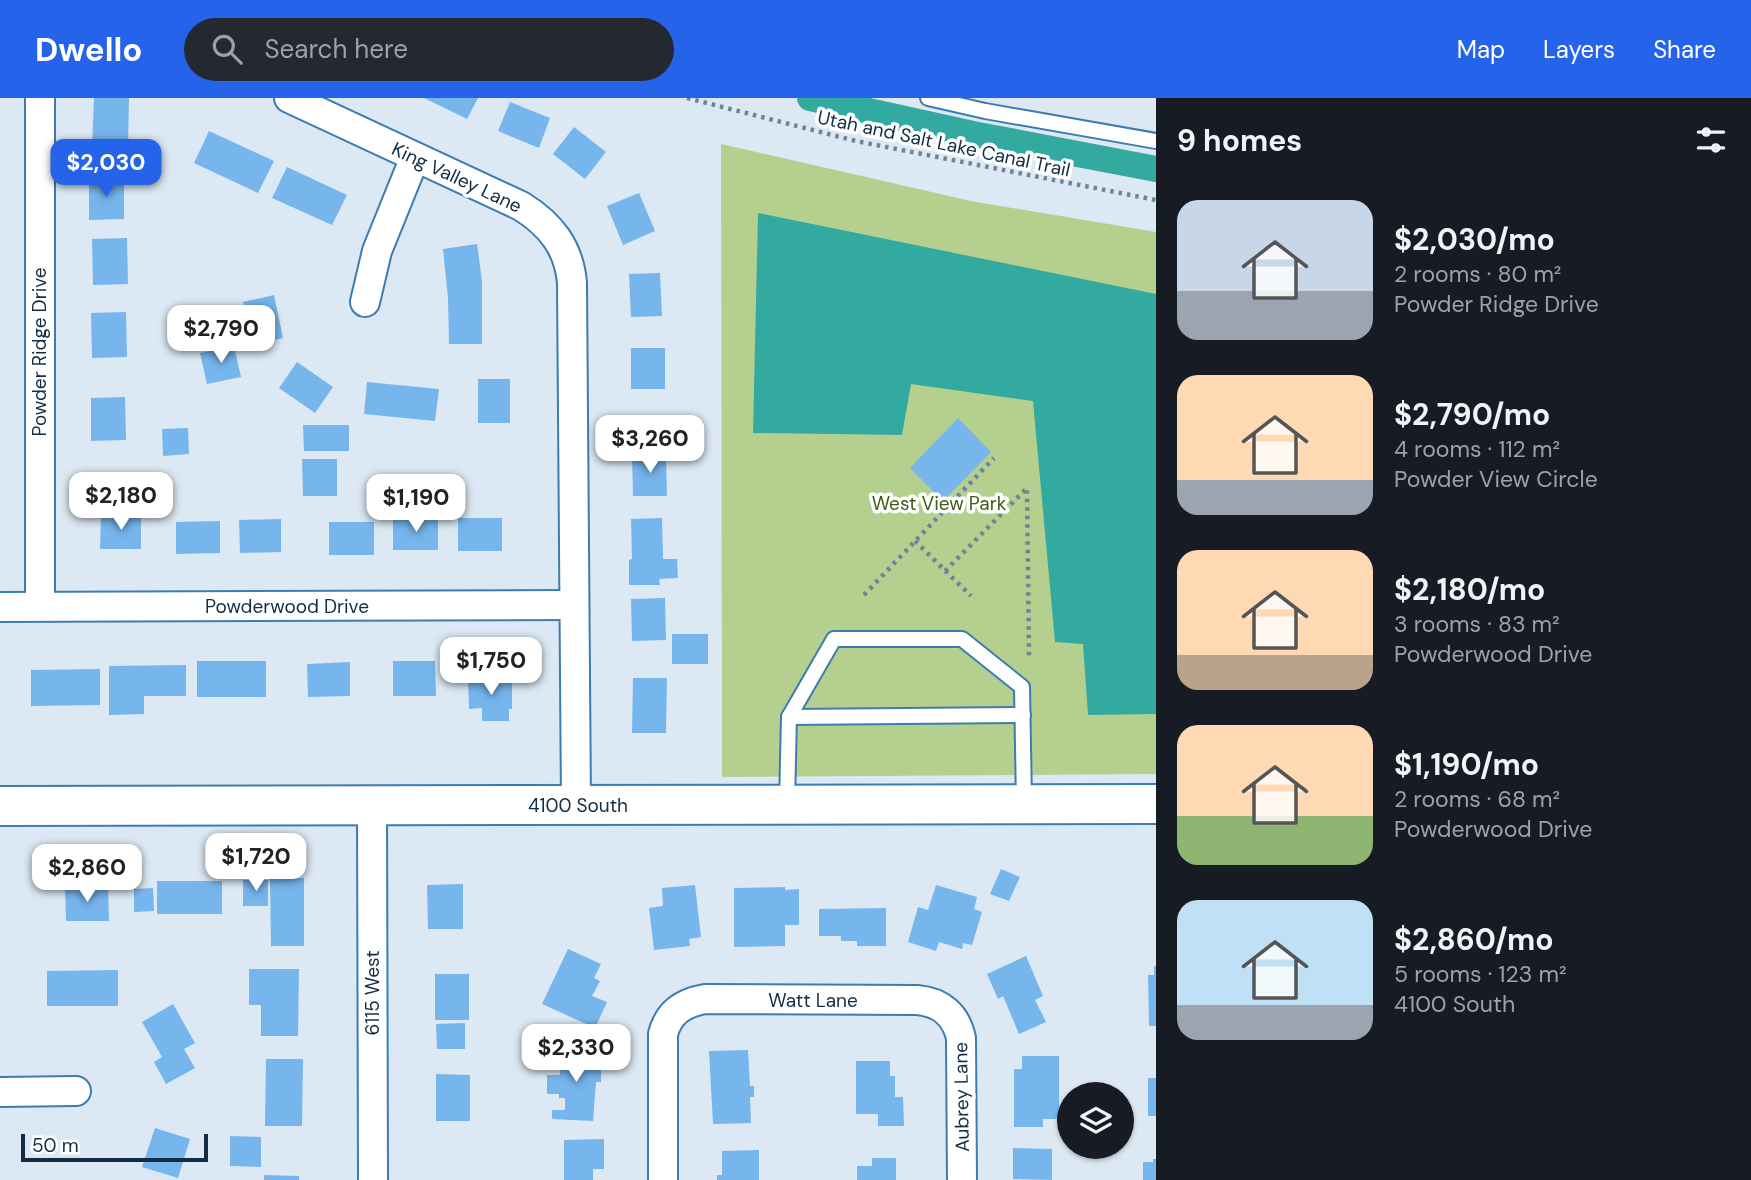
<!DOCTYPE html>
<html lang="en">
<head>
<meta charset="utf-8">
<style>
	body { margin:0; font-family:"DM Sans",sans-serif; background:#242831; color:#f1f3f6; height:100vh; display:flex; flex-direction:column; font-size:26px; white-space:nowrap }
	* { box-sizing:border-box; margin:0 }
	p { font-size:23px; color:#9ea1a6 }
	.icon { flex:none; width:38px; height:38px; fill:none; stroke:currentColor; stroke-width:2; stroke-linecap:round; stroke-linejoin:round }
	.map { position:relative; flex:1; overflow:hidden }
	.sheet { display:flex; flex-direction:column; background:#171b24; width:595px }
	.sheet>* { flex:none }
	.tools { position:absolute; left:1057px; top:984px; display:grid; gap:14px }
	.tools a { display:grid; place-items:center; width:77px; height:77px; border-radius:50%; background:#171b24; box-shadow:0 2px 5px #0004; font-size:35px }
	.scale { position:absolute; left:21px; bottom:18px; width:187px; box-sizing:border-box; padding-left:7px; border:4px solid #122d43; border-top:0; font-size:19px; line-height:24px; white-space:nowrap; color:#122d43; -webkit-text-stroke:5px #fff; paint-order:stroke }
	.price { position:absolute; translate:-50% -60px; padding:0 16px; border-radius:14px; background:#fff; color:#222; font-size:23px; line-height:46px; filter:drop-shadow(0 2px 4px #0008) }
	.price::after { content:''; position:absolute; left:50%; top:42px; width:21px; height:16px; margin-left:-10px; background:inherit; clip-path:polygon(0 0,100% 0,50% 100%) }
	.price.on { background:#2563eb; color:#fff }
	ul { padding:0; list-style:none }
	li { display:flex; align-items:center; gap:21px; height:175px; padding:0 21px }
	li span { display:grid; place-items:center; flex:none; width:196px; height:140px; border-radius:21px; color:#555 }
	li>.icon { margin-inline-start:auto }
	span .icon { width:84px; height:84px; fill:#fffc; stroke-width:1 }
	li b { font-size:30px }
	h2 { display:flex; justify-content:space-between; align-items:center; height:84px; padding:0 21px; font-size:30px }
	header { display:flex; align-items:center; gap:42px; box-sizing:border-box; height:98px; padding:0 35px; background:#2563eb; color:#fff }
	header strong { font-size:33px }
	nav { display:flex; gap:38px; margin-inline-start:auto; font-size:24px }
	.search { width:490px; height:63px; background:#242831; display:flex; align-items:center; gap:18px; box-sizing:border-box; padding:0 24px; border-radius:38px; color:#9ea1a6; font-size:26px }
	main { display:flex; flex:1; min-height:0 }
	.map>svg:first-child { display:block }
</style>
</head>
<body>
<header>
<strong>Dwello</strong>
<div class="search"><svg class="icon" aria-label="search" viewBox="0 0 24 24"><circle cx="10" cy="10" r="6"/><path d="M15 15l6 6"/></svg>Search here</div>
<nav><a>Map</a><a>Layers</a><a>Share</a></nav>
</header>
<main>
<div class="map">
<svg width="1156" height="1082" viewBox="0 0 1156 1082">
	<rect width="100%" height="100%" fill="#dce9f4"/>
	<path fill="#b5cf8f" d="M 721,46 L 971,103 L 1156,134 L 1156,676 L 722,679 Z"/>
	<path fill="#33aa9f" d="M 758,115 L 1156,196 L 1156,616 L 1088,617 L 1083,546 L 1055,544 L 1033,303 L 911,286 L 902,337 L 753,335 Z"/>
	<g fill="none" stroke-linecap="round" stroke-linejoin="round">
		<path stroke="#33aa9f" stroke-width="26" d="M 810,0 L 973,36 L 1156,71"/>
	</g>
	<g fill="#76b6ed">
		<path d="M 94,0 L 129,0 L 128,53 L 92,51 Z"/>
		<path d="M 424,0 L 478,0 L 467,21 Z"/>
		<path d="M 510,4 L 550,20 L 539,50 L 498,33 Z"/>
		<path d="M 574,29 L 606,54 L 585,81 L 553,56 Z"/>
		<path d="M 209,33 L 274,63 L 258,95 L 194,65 Z"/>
		<path d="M 287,69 L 347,97 L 332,127 L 272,100 Z"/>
		<path d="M 89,80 L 124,80 L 124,121 L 89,122 Z"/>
		<path d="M 639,95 L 655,133 L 623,147 L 607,108 Z"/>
		<path d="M 127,140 L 128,186 L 93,187 L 92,141 Z"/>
		<path d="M 477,146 L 482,183 L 482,246 L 449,246 L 448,200 L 443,151 Z"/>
		<path d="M 660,175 L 662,218 L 631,219 L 629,176 Z"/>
		<path d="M 274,197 L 283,240 L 253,247 L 243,204 Z"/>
		<path d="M 126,214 L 127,259 L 92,260 L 91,215 Z"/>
		<path d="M 234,248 L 241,279 L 207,286 L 200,255 Z"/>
		<rect x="631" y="250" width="34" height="41"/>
		<path d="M 297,264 L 333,289 L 315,315 L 279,290 Z"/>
		<rect x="478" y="281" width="32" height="44"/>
		<path d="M 367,284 L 439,291 L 435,323 L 364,316 Z"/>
		<path d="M 125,299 L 126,342 L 91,343 L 91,300 Z"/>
		<path d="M 958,320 L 991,354 L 943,403 L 910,370 Z"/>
		<path d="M 303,327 L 349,327 L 349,353 L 304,353 Z"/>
		<path d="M 188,330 L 189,356 L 163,358 L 162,331 Z"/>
		<path d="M 666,356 L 667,398 L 633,398 L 632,357 Z"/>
		<path d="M 302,361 L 337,361 L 337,398 L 303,398 Z"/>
		<path d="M 101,416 L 141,416 L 141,451 L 100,451 Z"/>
		<rect x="393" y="420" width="45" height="32"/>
		<rect x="458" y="420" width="44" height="33"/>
		<path d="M 662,420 L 663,461 L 677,461 L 678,480 L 659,481 L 660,487 L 629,487 L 629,462 L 632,461 L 631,421 Z"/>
		<path d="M 281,421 L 281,454 L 240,455 L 239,422 Z"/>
		<path d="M 220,423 L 220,455 L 176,456 L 176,424 Z"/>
		<rect x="329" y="424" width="45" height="33"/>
		<path d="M 665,500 L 666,542 L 632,543 L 631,501 Z"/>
		<rect x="672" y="536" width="36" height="30"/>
		<rect x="197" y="563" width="69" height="36"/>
		<path d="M 393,563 L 435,563 L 436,598 L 393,598 Z"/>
		<path d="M 350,564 L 350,598 L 308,599 L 307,566 Z"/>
		<path d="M 186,567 L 186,598 L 144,598 L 144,616 L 109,617 L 109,568 Z"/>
		<path d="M 100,571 L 100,607 L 31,608 L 31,572 Z"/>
		<path d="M 512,578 L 512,611 L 509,611 L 509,623 L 482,623 L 482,610 L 469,611 L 468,579 Z"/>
		<path d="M 633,580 L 667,580 L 666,635 L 632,635 Z"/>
		<path d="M 1001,771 L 1020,779 L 1009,803 L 990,796 Z"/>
		<path d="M 304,780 L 304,848 L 271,848 L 270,781 Z"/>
		<rect x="243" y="782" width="25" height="26"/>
		<rect x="157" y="783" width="65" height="33"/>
		<path d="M 463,786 L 463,831 L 428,831 L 427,787 Z"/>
		<path d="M 695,787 L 701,839 L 689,841 L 690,848 L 654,852 L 649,810 L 663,808 L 662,790 Z"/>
		<path d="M 936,787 L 977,799 L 974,811 L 982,814 L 972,847 L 963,845 L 962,851 L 939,844 L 936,853 L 908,844 L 918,809 L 928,812 Z"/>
		<path d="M 108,788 L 109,823 L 66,823 L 65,789 Z"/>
		<path d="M 785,789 L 785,792 L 799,791 L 799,827 L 785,827 L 785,848 L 734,849 L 734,790 Z"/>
		<path d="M 153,790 L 154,813 L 134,814 L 134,791 Z"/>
		<path d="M 886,810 L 886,848 L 857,848 L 857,843 L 841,843 L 841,838 L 819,838 L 819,811 Z"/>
		<path d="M 568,851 L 601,866 L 594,880 L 600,883 L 592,898 L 607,904 L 595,930 L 542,906 Z"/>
		<path d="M 1026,858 L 1043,898 L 1035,902 L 1046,924 L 1019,936 L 1003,898 L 998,901 L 987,876 Z"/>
		<path d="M 1154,868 L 1156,868 L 1156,928 L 1149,928 L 1148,877 L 1154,877 Z"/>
		<path d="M 249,871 L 299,871 L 298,938 L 261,938 L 261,907 L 249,907 Z"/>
		<path d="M 118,872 L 118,908 L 47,908 L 47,873 Z"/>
		<rect x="435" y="876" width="34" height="46"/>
		<path d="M 173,906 L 195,945 L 184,951 L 195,970 L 166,986 L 154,964 L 162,959 L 142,924 Z"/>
		<path d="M 465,925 L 465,951 L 437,951 L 436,926 Z"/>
		<path d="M 748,952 L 750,988 L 754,988 L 754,999 L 750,999 L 751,1025 L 713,1026 L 709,953 Z"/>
		<path d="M 560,953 L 601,953 L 601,984 L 596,984 L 593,1023 L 552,1021 L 552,1012 L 565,1012 L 565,1000 L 559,1000 L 559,996 L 547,996 L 547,977 L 560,977 Z"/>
		<path d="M 1022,958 L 1059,958 L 1059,1021 L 1043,1021 L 1043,1029 L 1014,1029 L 1014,971 L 1022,971 Z"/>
		<path d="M 266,961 L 303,961 L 302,1028 L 265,1028 Z"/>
		<path d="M 856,963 L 890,963 L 890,978 L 895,978 L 895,999 L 903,999 L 904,1028 L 878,1028 L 878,1016 L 856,1016 Z"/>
		<path d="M 436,976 L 470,977 L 470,1023 L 436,1023 Z"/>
		<rect x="1148" y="980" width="8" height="38"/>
		<path d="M 155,1030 L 190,1041 L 178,1080 L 142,1069 Z"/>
		<path d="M 230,1038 L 261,1039 L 261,1069 L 230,1068 Z"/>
		<path d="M 604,1041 L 604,1071 L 593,1071 L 593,1082 L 564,1082 L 564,1042 Z"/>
		<path d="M 1013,1050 L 1052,1051 L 1052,1082 L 1013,1081 Z"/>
		<path d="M 759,1052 L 759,1082 L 717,1082 L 717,1077 L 722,1077 L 722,1053 Z"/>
		<path d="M 872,1060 L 896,1060 L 896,1082 L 857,1082 L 857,1068 L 872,1068 Z"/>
		<path d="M 1153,1061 L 1156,1061 L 1156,1082 L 1143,1082 L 1143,1064 L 1153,1064 Z"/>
		<path d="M 264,1077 L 299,1078 L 299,1082 L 264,1082 Z"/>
	</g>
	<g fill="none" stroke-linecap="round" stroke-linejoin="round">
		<g stroke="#3d7cb0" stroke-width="18">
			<g id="service">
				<path d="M 928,0 L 985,13 L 1156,43"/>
				<path d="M 789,619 L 1023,617"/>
				<path d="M 787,705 L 789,619 L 834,541 L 962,541 L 1022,589 L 1024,705"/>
			</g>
		</g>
		<g stroke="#3d7cb0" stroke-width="32">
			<g id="minor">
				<path d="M 40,0 L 40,508"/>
				<path d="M 289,0 L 521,108 C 550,126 569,149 572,185 L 576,707"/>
				<path d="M 365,204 L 377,153 L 415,59"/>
				<path d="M 0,509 L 574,507"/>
				<path d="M 372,708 L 373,1082"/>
				<path d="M 0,994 L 76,993"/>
				<path d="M 663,1082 L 663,936 C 669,914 683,905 705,901 L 917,902 C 941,904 956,917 961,940 L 962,1082"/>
			</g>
		</g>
		<g stroke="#3d7cb0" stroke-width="42">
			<path id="secondary" d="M 0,708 L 1156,706"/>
		</g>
		<g stroke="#708495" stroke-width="4.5" stroke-dasharray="3.5 5" stroke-linecap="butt">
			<path d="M 687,0 L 856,43 L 1156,102"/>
			<path d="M 915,443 L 971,498"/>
			<path d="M 945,473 L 1027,390 L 1029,558"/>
			<path d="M 864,497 L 994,360"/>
		</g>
		<use href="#service" stroke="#fff" stroke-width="14"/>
		<use href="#minor" stroke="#fff" stroke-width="28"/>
		<use href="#secondary" stroke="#fff" stroke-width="38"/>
	</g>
	<g text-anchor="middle" stroke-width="7" stroke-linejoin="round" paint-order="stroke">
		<g font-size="19" fill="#122d43" stroke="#fff">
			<text transform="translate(944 45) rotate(12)" y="7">Utah and Salt Lake Canal Trail</text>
			<text transform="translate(457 79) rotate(25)" y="7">King Valley Lane</text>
			<text transform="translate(39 254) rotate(-90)" y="7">Powder Ridge Drive</text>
			<text x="287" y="515">Powderwood Drive</text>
			<text x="578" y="714">4100 South</text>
			<text transform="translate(372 895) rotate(-90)" y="7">6115 West</text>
			<text x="813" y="909">Watt Lane</text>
			<text transform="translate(961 999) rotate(-91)" y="7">Aubrey Lane</text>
		</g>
		<g font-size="19" fill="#435915" stroke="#fff">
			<text x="939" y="412">West View Park</text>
		</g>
	</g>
</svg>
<div class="tools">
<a><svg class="icon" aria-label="layers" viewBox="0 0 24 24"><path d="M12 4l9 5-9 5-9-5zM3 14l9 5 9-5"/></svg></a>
</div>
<div class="scale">50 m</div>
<b class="price on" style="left:106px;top:101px">$2,030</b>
<b class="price" style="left:221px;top:267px">$2,790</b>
<b class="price" style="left:650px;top:377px">$3,260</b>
<b class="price" style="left:121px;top:434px">$2,180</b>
<b class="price" style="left:416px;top:436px">$1,190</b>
<b class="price" style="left:491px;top:599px">$1,750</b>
<b class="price" style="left:256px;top:795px">$1,720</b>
<b class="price" style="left:87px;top:806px">$2,860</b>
<b class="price" style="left:576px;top:986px">$2,330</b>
</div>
<section class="sheet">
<h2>9 homes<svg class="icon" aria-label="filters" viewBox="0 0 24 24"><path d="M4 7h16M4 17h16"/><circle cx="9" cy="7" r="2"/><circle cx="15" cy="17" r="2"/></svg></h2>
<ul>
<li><span style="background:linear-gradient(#c9d6e8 65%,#9aa5b1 0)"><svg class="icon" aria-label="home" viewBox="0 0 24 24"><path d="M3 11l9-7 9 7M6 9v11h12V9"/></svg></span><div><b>$2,030/mo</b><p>2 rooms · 80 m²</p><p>Powder Ridge Drive</p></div></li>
<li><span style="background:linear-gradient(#ffd9b3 75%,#9aa5b1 0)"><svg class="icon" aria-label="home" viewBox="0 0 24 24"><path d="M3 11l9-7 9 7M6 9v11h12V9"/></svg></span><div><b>$2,790/mo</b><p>4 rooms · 112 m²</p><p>Powder View Circle</p></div></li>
<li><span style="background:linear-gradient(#ffd9b3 75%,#b9a48a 0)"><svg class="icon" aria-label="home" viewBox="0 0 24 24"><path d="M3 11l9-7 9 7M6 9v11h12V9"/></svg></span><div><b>$2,180/mo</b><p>3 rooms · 83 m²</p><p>Powderwood Drive</p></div></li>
<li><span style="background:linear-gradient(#ffd9b3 65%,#8fb573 0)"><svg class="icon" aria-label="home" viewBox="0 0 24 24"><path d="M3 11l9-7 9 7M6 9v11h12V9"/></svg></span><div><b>$1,190/mo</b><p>2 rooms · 68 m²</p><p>Powderwood Drive</p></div></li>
<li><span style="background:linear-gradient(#bfe0f5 75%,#9aa5b1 0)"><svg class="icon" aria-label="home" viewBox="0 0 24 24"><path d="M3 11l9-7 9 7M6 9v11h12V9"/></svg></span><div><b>$2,860/mo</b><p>5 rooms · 123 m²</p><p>4100 South</p></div></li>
</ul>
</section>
</main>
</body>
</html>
